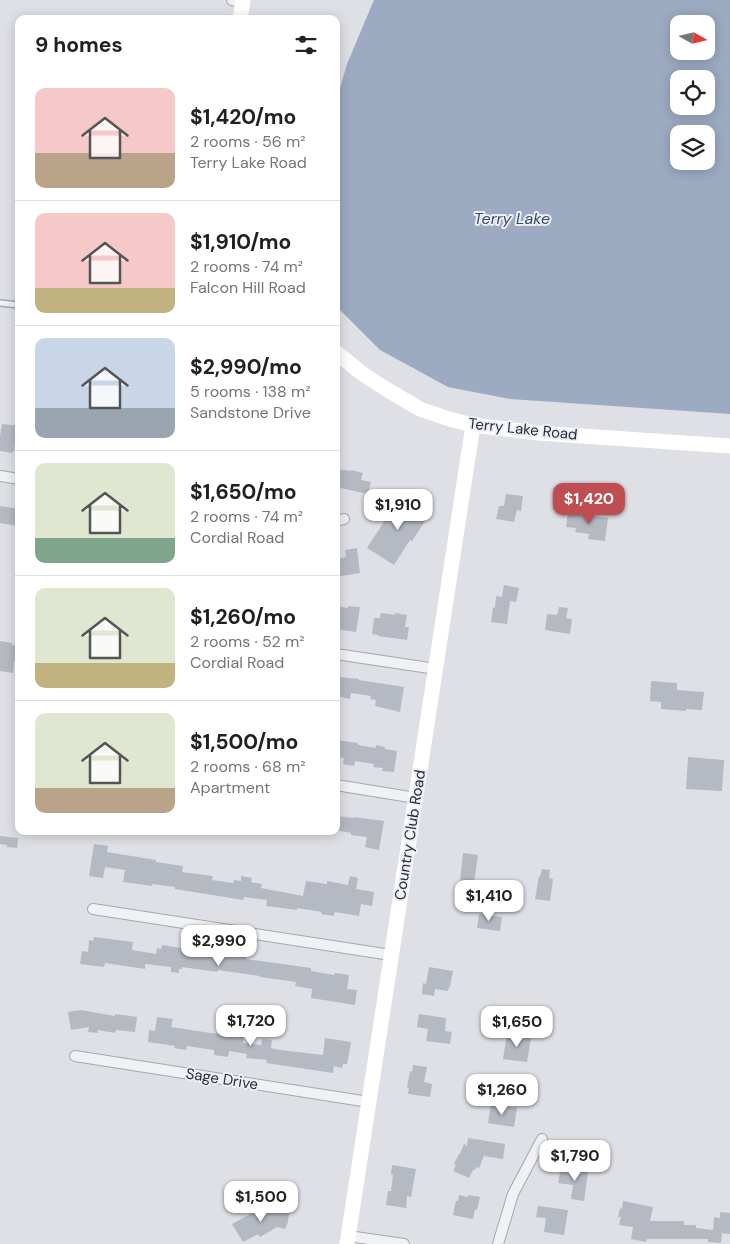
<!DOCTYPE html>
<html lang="en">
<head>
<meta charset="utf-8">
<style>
	body { margin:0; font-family:"DM Sans",sans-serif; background:#f2f2f2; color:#202124; height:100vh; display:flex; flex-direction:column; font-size:19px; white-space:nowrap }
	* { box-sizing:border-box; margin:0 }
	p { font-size:16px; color:#757577 }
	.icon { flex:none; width:28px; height:28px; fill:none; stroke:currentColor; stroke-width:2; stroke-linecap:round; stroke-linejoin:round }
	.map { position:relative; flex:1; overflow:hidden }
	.sheet { position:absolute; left:15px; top:15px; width:325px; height:820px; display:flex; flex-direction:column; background:#fff; border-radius:10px; box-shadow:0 2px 12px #0003 }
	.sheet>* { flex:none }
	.needle { width:32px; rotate:98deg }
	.tools { position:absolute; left:670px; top:15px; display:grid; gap:10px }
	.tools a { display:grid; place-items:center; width:45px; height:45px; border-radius:10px; background:#fff; box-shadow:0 2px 12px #0003; font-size:25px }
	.price { position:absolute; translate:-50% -42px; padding:0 11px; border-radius:10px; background:#fff; color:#222; font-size:16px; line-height:32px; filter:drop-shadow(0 1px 2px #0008) }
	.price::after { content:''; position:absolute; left:50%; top:30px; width:15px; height:11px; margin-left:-8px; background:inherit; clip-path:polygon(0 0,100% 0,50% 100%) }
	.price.current { background:#bf4e53; color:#fff }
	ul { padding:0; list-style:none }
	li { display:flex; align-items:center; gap:15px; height:125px; padding:0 20px }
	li+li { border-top:1px solid #e0e0e0 }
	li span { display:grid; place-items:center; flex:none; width:140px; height:100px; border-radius:10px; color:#555 }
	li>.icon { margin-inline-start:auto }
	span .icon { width:60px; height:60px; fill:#fffc; stroke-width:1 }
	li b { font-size:21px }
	h2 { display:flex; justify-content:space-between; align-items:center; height:60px; padding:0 20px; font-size:21px }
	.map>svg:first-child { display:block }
</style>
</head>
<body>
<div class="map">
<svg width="730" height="1244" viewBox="0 0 730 1244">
	<rect width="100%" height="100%" fill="#dee0e6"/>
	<path fill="#9caac2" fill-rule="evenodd" d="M 374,0 L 730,0 L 730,414 L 510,399 L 448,387 L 380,350 L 336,306 L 336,102 L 347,64 ZM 679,24 L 706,24 L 706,51 L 679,51 ZM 679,79 L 706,79 L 706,106 L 679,106 ZM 679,134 L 706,134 L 706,161 L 679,161 Z"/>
	<g fill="#b5b9c2">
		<path d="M 2,424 L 19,426 L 19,439 L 15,442 L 14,451 L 13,451 L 13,453 L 0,451 L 0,436 Z"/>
		<path d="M 336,469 L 351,471 L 351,470 L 363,473 L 361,480 L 371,482 L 368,494 L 336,487 Z"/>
		<path d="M 506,494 L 523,496 L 521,511 L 517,510 L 514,522 L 496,519 L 499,506 L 504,506 Z"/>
		<path d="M 400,497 L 429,515 L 412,541 L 410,540 L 394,565 L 367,548 Z"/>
		<path d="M 0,506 L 19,509 L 19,526 L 0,523 Z"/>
		<path d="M 568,512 L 608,518 L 605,541 L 588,539 L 589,534 L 575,532 L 576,528 L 566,527 Z"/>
		<path d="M 357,548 L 360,573 L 336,577 L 336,559 L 346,557 L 345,550 Z"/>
		<path d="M 504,585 L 519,588 L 516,602 L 510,601 L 507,624 L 491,622 L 493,607 L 495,608 L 496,596 L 502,597 Z"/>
		<path d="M 336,606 L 348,608 L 348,606 L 360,607 L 356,632 L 336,629 Z"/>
		<path d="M 559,607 L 568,608 L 566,618 L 572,619 L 570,634 L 545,630 L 547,614 L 557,615 Z"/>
		<path d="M 381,613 L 395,615 L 395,613 L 407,615 L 405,627 L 409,627 L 407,640 L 378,636 L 378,635 L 372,634 L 374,618 L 380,618 Z"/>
		<path d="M 0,641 L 12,643 L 12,645 L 19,646 L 16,662 L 14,661 L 13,673 L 0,671 Z"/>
		<path d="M 339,677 L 359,679 L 359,680 L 404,687 L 400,712 L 375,706 L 376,700 L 370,699 L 371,696 L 351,693 L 350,699 L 336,696 L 336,679 L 339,679 Z"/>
		<path d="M 651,681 L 677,683 L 677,690 L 704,692 L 702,710 L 686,709 L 686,711 L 661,709 L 661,702 L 650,701 Z"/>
		<path d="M 336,740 L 358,743 L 358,745 L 376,748 L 376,745 L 385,747 L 385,749 L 397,751 L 394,772 L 382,771 L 383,768 L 373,767 L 374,764 L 355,761 L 354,766 L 343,764 L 344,758 L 336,757 Z"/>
		<path d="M 688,757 L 724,760 L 722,791 L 686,789 Z"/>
		<path d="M 336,816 L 353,818 L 354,817 L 384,821 L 379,850 L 365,847 L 367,837 L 351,835 L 351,833 L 336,830 Z"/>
		<path d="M 0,836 L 18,838 L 17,848 L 7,847 L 7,845 L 0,844 Z"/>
		<path d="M 94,844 L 108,846 L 107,852 L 156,860 L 156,862 L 183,866 L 182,872 L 213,876 L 212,880 L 233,883 L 234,880 L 241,881 L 241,876 L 252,878 L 251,882 L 262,884 L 261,888 L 303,896 L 306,881 L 327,884 L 327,881 L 348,885 L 350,876 L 358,878 L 356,889 L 374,892 L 372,906 L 361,904 L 359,916 L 335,912 L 334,916 L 321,914 L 322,912 L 297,908 L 297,910 L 266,906 L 267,900 L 244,897 L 243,900 L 175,889 L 175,887 L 152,884 L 152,886 L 123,882 L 125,870 L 105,867 L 103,878 L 89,876 Z"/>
		<path d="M 463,853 L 478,855 L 474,883 L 460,881 Z"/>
		<path d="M 542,869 L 550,870 L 549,878 L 553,879 L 550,901 L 535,899 L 539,876 L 540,877 Z"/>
		<path d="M 479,914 L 502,917 L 500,931 L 477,928 Z"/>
		<path d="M 94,937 L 133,942 L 132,950 L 156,954 L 157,948 L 161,949 L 162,945 L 211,953 L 210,954 L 246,957 L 246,959 L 311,968 L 311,971 L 334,975 L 335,973 L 349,975 L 347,989 L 357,990 L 355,1005 L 311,998 L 312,989 L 295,986 L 296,982 L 260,977 L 260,976 L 218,970 L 217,972 L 182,967 L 182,969 L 179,969 L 179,973 L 171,972 L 171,967 L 145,964 L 145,969 L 105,963 L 104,967 L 80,964 L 82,951 L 88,952 L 89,940 L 93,941 Z"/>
		<path d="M 429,967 L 453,971 L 450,987 L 449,987 L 448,991 L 435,989 L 434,996 L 422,994 L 423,983 L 426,984 Z"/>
		<path d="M 81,1010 L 115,1016 L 115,1014 L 137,1017 L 135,1032 L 116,1030 L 115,1033 L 98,1030 L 98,1033 L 88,1032 L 89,1027 L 71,1030 L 68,1012 Z"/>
		<path d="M 419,1014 L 446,1018 L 445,1031 L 452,1032 L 450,1044 L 426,1041 L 428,1029 L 417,1027 Z"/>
		<path d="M 157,1017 L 173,1019 L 171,1027 L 224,1035 L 224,1031 L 244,1034 L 243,1043 L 261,1045 L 262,1039 L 272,1040 L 271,1048 L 280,1050 L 323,1055 L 325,1038 L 351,1042 L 347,1064 L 343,1064 L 342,1068 L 334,1066 L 333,1073 L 266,1063 L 267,1060 L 246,1058 L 247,1054 L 229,1051 L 228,1057 L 214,1055 L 214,1050 L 187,1046 L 186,1050 L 174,1048 L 175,1046 L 148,1042 L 149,1030 L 155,1031 Z"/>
		<path d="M 507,1034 L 531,1038 L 527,1062 L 503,1059 Z"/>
		<path d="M 413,1065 L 427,1067 L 424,1082 L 432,1084 L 430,1097 L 408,1094 L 409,1088 L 407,1087 L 410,1071 L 412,1072 Z"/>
		<path d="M 491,1104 L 517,1108 L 514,1127 L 488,1123 Z"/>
		<path d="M 468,1138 L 505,1144 L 503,1159 L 484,1156 L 479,1168 L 476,1167 L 475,1170 L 473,1170 L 469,1178 L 453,1171 L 456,1165 L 454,1164 L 459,1154 L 460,1154 L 464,1144 L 467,1146 Z"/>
		<path d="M 392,1165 L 416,1169 L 411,1197 L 407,1196 L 406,1208 L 386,1205 L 388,1191 L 391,1191 L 393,1175 L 391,1174 Z"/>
		<path d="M 561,1167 L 588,1171 L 584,1201 L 571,1199 L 573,1185 L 558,1183 Z"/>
		<path d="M 459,1195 L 468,1197 L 468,1195 L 480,1197 L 477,1210 L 475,1209 L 473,1219 L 453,1215 L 456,1201 L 458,1201 Z"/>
		<path d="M 623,1201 L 653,1207 L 650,1221 L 684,1221 L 684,1225 L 696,1225 L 696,1228 L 713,1230 L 714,1217 L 720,1218 L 720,1212 L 730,1213 L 730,1234 L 722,1233 L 721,1243 L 708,1242 L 708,1239 L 647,1239 L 646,1242 L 631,1239 L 633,1227 L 619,1225 L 621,1217 L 618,1217 L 620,1208 L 622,1209 Z"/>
		<path d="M 274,1203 L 278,1211 L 289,1213 L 288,1222 L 285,1229 L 277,1227 L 260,1237 L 258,1234 L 243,1242 L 232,1224 L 263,1207 L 263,1209 Z"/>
		<path d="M 538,1206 L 568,1210 L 564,1235 L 544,1232 L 546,1218 L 536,1217 Z"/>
	</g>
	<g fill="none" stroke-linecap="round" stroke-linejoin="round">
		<g stroke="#a4a7af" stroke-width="8">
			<path id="lane" d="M 0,303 L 19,305"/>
		</g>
		<g stroke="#a4a7af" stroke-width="12">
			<g id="street">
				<path d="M 232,0 L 242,2"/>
				<path d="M 0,476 L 19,479"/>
				<path d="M 336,521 L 344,519"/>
				<path d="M 336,654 L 436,669"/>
				<path d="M 336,785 L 416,798"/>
				<path d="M 93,909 L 391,955"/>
				<path d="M 75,1056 L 369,1102"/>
				<path d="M 348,1236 L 404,1244"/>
				<path d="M 498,1244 L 513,1194 L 542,1139"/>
			</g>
		</g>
		<use href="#lane" stroke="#f0f1f4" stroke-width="5"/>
		<use href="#street" stroke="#f0f1f4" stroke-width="10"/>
		<g stroke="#fff" stroke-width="15">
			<path d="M 240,19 L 243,0"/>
			<path d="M 336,352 L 360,372 L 386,389 L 420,409 L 449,419 L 473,425 L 538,433 L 730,446"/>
			<path d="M 347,1244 L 473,425"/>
		</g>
	</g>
	<g text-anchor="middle" stroke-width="4" stroke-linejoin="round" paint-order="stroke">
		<g font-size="15" fill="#282d3b" stroke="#edeff4">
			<text transform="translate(523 429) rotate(6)" y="5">Terry Lake Road</text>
			<text transform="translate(410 835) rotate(-81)" y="5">Country Club Road</text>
			<text transform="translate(222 1079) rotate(9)" y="5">Sage Drive</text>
		</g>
		<g font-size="16" font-style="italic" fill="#37496a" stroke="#edeff4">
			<text x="512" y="224">Terry Lake</text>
		</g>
	</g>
</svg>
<div class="tools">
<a><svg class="needle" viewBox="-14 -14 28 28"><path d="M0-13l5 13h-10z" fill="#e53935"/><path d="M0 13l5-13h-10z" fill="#757577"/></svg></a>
<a><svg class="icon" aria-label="locate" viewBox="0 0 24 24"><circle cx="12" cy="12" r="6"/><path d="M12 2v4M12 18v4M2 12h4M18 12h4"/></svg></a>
<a><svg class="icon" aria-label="layers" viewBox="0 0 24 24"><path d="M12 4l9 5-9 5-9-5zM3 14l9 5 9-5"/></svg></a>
</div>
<b class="price current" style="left:589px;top:525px">$1,420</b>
<b class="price" style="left:398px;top:531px">$1,910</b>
<b class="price" style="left:489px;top:922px">$1,410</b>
<b class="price" style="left:219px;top:967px">$2,990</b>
<b class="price" style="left:251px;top:1047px">$1,720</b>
<b class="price" style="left:517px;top:1048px">$1,650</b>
<b class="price" style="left:502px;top:1116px">$1,260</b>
<b class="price" style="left:575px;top:1182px">$1,790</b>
<b class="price" style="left:261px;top:1223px">$1,500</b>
<section class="sheet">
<h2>9 homes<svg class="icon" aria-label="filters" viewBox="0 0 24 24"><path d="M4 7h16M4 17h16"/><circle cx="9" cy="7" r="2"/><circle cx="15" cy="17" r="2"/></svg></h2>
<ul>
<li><span style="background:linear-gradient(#f6c9c9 65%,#b9a48a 0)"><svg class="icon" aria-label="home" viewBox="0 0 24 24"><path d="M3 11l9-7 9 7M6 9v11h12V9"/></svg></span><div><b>$1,420/mo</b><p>2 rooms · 56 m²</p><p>Terry Lake Road</p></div></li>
<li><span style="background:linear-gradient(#f6c9c9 75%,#c2b280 0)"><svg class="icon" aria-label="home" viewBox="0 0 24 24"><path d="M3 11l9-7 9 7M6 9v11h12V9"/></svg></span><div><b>$1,910/mo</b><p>2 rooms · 74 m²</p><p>Falcon Hill Road</p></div></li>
<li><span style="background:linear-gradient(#c9d6e8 70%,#9aa5b1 0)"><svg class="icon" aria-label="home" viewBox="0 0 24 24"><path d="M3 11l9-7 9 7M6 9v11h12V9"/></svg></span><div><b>$2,990/mo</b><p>5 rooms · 138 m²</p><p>Sandstone Drive</p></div></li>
<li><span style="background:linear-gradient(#dfe7d0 75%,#7fa58c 0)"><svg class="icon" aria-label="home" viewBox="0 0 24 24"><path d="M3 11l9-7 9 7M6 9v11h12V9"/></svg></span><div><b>$1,650/mo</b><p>2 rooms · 74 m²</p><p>Cordial Road</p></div></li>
<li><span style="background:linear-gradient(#dfe7d0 75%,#c2b280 0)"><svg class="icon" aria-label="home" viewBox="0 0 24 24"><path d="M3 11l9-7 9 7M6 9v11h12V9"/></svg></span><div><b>$1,260/mo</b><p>2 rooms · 52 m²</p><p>Cordial Road</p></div></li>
<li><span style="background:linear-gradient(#dfe7d0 75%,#b9a48a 0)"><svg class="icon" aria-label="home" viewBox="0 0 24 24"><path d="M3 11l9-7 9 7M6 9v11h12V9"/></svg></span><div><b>$1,500/mo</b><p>2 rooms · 68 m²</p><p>Apartment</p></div></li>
</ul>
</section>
</div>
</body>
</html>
